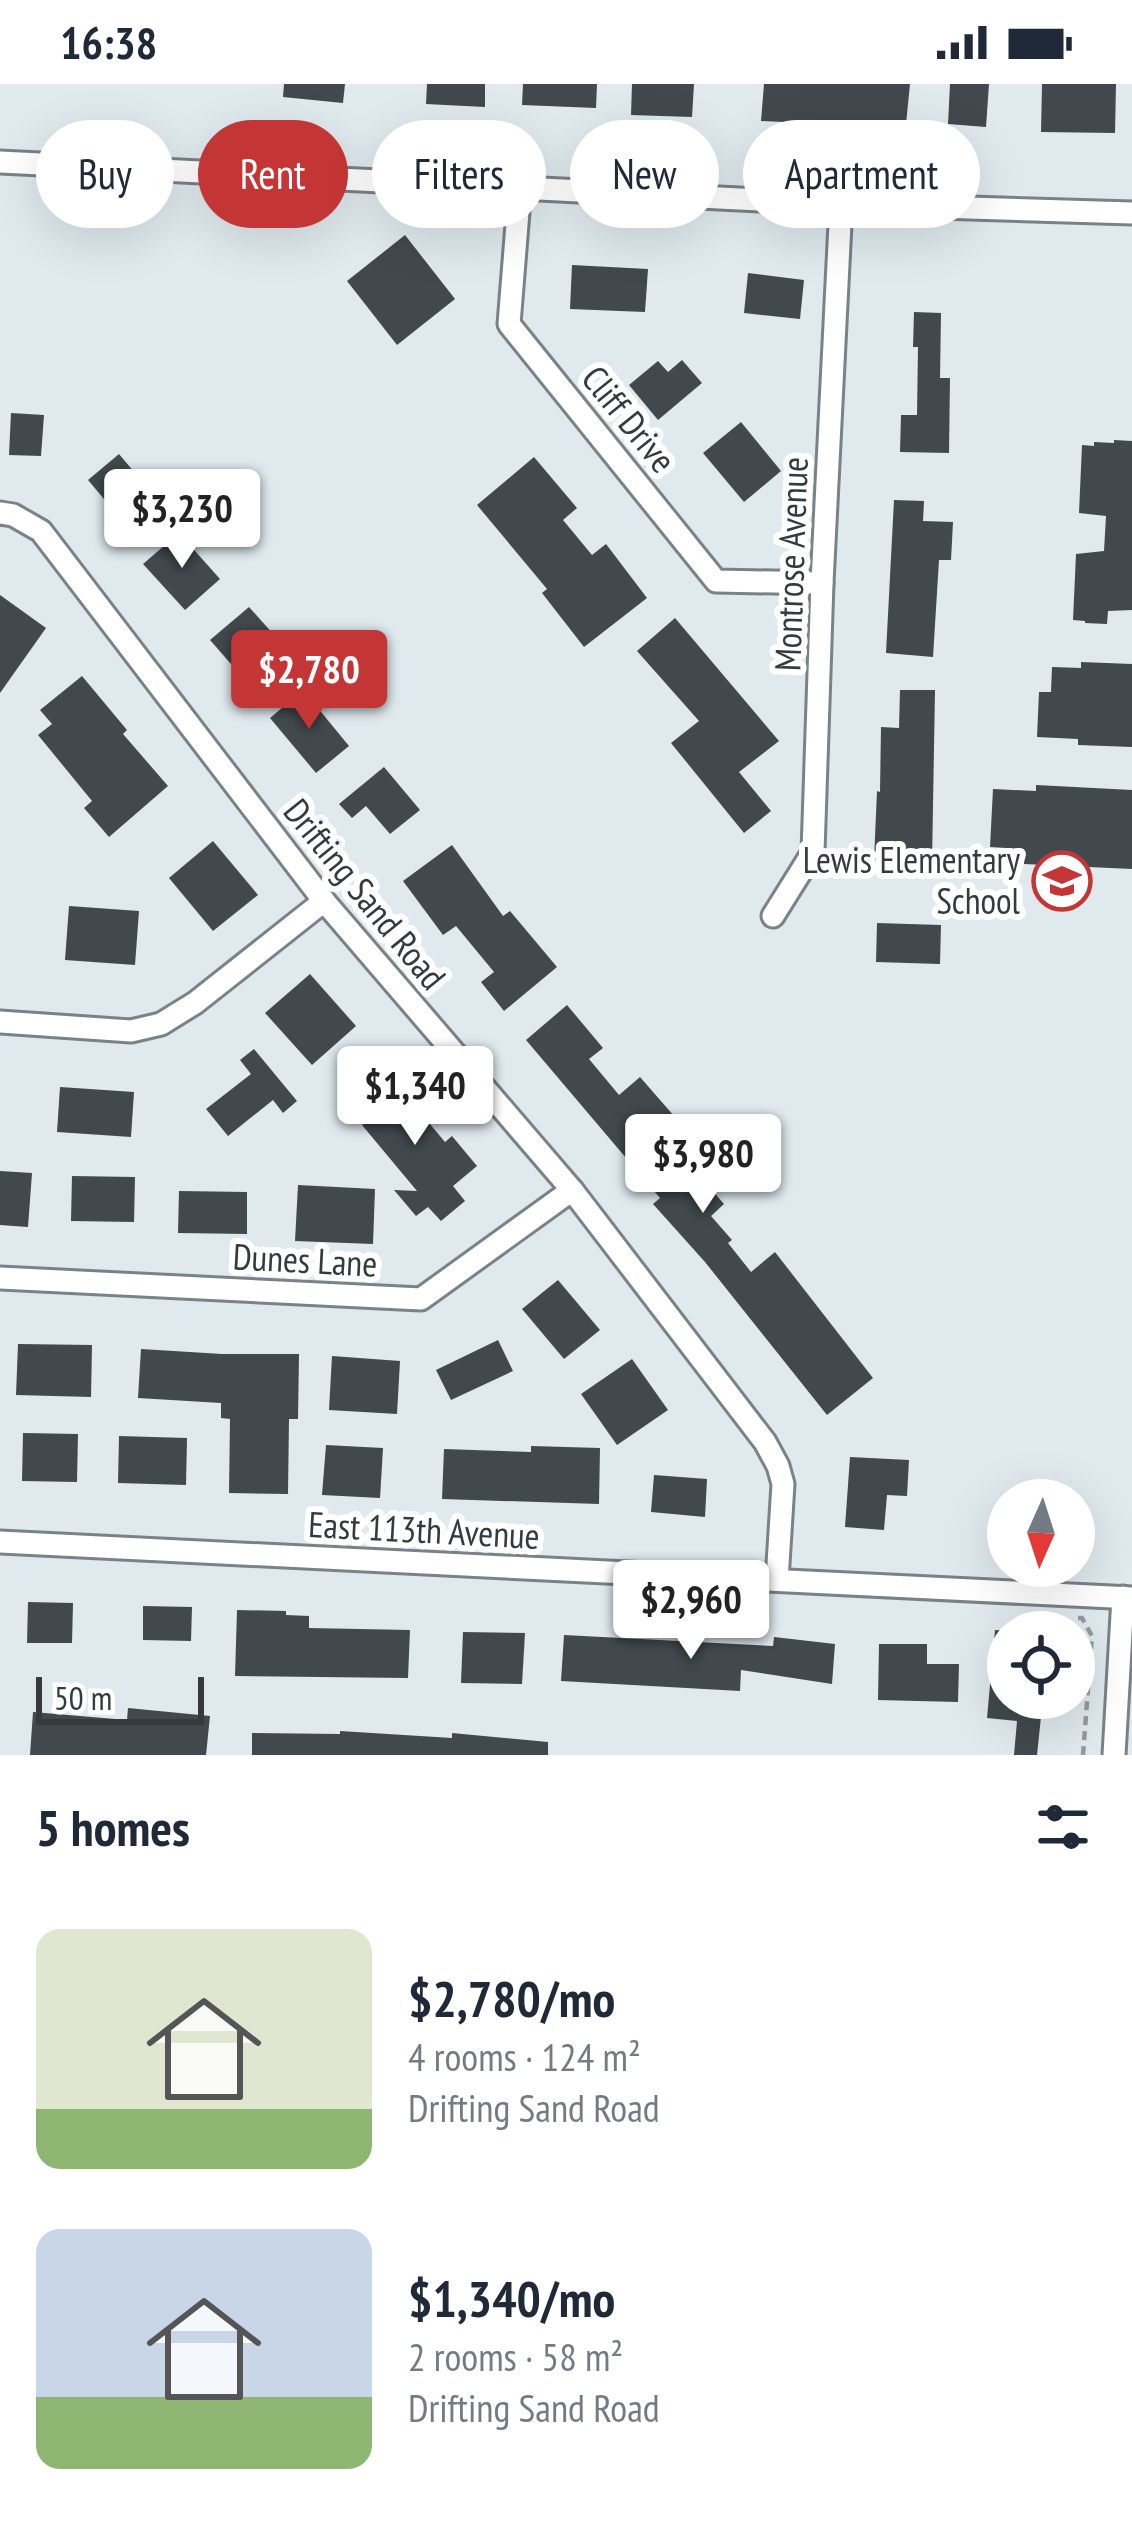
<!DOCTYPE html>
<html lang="en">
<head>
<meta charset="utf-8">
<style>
	body { margin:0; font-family:"PT Sans Narrow",sans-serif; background:#f2f2f3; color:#1f2937; height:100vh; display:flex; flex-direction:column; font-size:45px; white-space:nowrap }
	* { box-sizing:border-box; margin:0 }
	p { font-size:39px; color:#747a83 }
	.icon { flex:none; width:66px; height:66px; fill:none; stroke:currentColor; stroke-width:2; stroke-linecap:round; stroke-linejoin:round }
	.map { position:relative; height:1671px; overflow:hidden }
	.side { display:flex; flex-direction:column; background:#fff; flex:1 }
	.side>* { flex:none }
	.guide { position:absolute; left:36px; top:36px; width:1062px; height:108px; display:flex; gap:24px }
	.needle { width:78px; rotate:183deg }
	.buttons { position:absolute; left:987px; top:1395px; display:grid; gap:24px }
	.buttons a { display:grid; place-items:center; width:108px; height:108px; border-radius:50%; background:#fff; box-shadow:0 12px 48px #0002; font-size:60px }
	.scale { position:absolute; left:36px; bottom:30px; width:168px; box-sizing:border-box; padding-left:12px; border:6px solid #363a3c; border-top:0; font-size:33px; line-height:42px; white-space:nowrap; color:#363a3c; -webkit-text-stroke:9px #fff; paint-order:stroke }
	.price { position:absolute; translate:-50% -102px; padding:0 27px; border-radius:12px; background:#fff; color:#222; font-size:39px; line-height:78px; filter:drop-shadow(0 3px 6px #0008) }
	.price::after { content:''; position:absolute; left:50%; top:72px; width:36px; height:27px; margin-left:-18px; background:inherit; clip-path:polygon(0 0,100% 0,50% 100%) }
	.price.active { background:#c43535; color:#fff }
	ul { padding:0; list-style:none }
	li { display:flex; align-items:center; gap:36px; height:300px; padding:0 36px }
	li span { display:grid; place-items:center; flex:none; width:336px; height:240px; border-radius:24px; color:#555 }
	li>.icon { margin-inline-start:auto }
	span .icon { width:144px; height:144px; fill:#fffc; stroke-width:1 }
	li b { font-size:51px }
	h2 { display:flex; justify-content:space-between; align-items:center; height:144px; padding:0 36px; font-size:51px }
	.chip { padding:0 42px; border-radius:54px; background:#fff; box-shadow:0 12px 48px #0002; font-size:42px; line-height:108px }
	.chip.active { background:#c43535; color:#fff }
	.status { display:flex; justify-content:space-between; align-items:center; height:84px; padding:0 60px; background:#fff; direction:ltr }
	.status svg { height:33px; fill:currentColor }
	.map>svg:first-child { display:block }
</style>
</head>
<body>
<div class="status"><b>16:38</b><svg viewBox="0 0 49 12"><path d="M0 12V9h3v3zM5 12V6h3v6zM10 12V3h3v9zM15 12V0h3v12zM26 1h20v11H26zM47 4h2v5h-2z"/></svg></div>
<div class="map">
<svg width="1132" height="1671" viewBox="0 0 1132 1671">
	<rect width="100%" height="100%" fill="#dfe9ee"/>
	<g fill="#41494d">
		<path d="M 284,0 L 345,0 L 343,19 L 283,13 Z"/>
		<path d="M 427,0 L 485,0 L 485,23 L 426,20 Z"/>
		<path d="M 523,0 L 597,0 L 596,24 L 522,21 Z"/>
		<path d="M 632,0 L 694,0 L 692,33 L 631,31 Z"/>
		<path d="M 764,0 L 910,0 L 905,50 L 831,43 L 831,40 L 761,37 Z"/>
		<path d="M 950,0 L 989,0 L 986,43 L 948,40 Z"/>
		<path d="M 1042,0 L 1116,0 L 1115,49 L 1041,48 Z"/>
		<path d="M 405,151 L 455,215 L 397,261 L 347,197 Z"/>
		<path d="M 572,181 L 648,185 L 645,228 L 570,225 Z"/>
		<path d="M 748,189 L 804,196 L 800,235 L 744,229 Z"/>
		<path d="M 914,228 L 941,229 L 940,294 L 950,294 L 949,369 L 900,368 L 901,331 L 917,331 L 918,263 L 913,263 Z"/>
		<path d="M 682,276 L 702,299 L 658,336 L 629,301 L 658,277 L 668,288 Z"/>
		<path d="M 11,329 L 44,331 L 41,372 L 9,371 Z"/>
		<path d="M 741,338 L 781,387 L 744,418 L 703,369 Z"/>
		<path d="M 1114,356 L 1132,357 L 1132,526 L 1108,527 L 1107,540 L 1085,539 L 1085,537 L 1073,536 L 1076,470 L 1104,467 L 1106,432 L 1079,429 L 1082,361 L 1094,362 L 1094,358 L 1114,359 Z"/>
		<path d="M 119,370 L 156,414 L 125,440 L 88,396 Z"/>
		<path d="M 534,373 L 577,424 L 563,436 L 592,471 L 606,460 L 647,514 L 584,563 L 542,509 L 547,505 L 477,421 Z"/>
		<path d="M 894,416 L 924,417 L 923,437 L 953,438 L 951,476 L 939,476 L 933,573 L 886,569 Z"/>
		<path d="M 179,449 L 220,495 L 185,526 L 143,480 Z"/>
		<path d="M 0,511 L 46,544 L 0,609 Z"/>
		<path d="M 249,523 L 291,570 L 252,604 L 210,556 Z"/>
		<path d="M 675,534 L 779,657 L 739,688 L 771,727 L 744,749 L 671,659 L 699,637 L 637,567 Z"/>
		<path d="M 1081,578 L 1132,580 L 1132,663 L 1078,661 L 1078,655 L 1037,653 L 1039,608 L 1051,608 L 1052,583 L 1081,584 Z"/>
		<path d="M 82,592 L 127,646 L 123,650 L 168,702 L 109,753 L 84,724 L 92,717 L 38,651 L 52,640 L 40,626 Z"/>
		<path d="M 303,606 L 349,662 L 316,689 L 270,634 Z"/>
		<path d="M 900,606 L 935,606 L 932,779 L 874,776 L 877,707 L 880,708 L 881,643 L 899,644 Z"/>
		<path d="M 384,683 L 420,726 L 390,750 L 366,722 L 352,734 L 339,720 Z"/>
		<path d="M 1036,701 L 1132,706 L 1132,785 L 1024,780 L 1024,765 L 990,763 L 993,705 L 1036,707 Z"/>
		<path d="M 213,757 L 258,811 L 213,847 L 169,794 Z"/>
		<path d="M 452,761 L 503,832 L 510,827 L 557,883 L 504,927 L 481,898 L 494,888 L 456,842 L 443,851 L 403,797 Z"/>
		<path d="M 69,822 L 139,827 L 135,881 L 65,876 Z"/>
		<path d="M 877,839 L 941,841 L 940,880 L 876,878 Z"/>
		<path d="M 310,890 L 356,942 L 312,981 L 265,929 Z"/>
		<path d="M 567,921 L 603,964 L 589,975 L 619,1011 L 640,993 L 688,1048 L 659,1073 L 690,1109 L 704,1097 L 724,1120 L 711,1132 L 732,1156 L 728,1159 L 751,1188 L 775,1168 L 873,1294 L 827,1331 L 705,1178 L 653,1120 L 660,1114 L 526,956 Z"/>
		<path d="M 254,965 L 297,1017 L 283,1029 L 273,1016 L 228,1052 L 206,1025 L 251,990 L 240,976 Z"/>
		<path d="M 382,983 L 445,1058 L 452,1052 L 477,1082 L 453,1102 L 465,1117 L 441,1137 L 428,1123 L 416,1132 L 394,1106 L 417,1107 L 362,1041 L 376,1030 L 355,1006 Z"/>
		<path d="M 60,1003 L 134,1008 L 131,1053 L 57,1048 Z"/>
		<path d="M 0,1087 L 32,1089 L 28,1143 L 0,1141 Z"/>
		<path d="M 72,1092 L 135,1093 L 134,1138 L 71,1137 Z"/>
		<path d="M 298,1101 L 375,1105 L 373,1160 L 295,1157 Z"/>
		<path d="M 179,1107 L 247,1108 L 247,1150 L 178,1149 Z"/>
		<path d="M 558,1196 L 600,1246 L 564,1275 L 522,1225 Z"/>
		<path d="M 498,1256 L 513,1287 L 451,1316 L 436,1286 Z"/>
		<path d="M 18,1260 L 92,1261 L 91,1313 L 16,1311 Z"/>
		<path d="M 141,1265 L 222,1270 L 299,1270 L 298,1335 L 289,1335 L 288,1410 L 229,1409 L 230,1335 L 221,1334 L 221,1319 L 138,1314 Z"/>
		<path d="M 332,1272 L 400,1277 L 397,1330 L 329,1326 Z"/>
		<path d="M 632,1275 L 668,1326 L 617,1361 L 581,1310 Z"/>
		<path d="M 23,1349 L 78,1350 L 77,1398 L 22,1397 Z"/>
		<path d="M 119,1352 L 187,1354 L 186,1401 L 118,1399 Z"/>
		<path d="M 326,1361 L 383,1364 L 380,1414 L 322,1411 Z"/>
		<path d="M 531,1362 L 600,1364 L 599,1420 L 442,1415 L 444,1365 L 531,1368 Z"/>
		<path d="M 850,1373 L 909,1376 L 907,1412 L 887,1411 L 884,1446 L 845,1443 Z"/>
		<path d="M 654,1391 L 707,1395 L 705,1433 L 651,1428 Z"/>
		<path d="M 28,1518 L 73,1519 L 72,1559 L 27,1559 Z"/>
		<path d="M 143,1522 L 192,1523 L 191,1557 L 143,1556 Z"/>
		<path d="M 237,1526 L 286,1527 L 286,1531 L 309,1532 L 309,1544 L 410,1546 L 408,1594 L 235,1592 Z"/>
		<path d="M 995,1546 L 1008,1547 L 1008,1614 L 1043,1614 L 1037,1671 L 1014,1671 L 1017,1637 L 987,1634 Z"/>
		<path d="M 463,1548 L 525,1549 L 522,1600 L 461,1599 Z"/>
		<path d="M 564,1551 L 773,1562 L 774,1553 L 835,1560 L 832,1600 L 741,1586 L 740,1607 L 561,1597 Z"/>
		<path d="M 879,1560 L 927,1560 L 927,1580 L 959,1580 L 958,1618 L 878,1616 Z"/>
		<path d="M 128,1624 L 210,1632 L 206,1671 L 30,1671 L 33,1628 L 127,1636 Z"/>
		<path d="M 340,1647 L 452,1654 L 452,1649 L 548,1658 L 548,1671 L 252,1671 L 252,1649 L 340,1650 Z"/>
	</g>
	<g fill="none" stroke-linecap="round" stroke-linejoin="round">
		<g stroke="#798286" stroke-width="27">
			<g id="street">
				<path d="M 0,78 L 841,120 L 1132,129"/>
				<path d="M 520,103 L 509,240 L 716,497 L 822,499"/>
				<path d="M 0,429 L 13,431 L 41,447 L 324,817 L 572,1106 L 765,1358 L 778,1382 L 783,1400 L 777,1496"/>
				<path d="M 773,832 L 813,768 L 822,499 L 841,120"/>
				<path d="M 0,938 L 131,947 L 161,940 L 195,919 L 324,817"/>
				<path d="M 0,1194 L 421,1215 L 572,1106"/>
				<path d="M 0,1458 L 1132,1514"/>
				<path d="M 1114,1671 L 1123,1513"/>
			</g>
		</g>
		<path stroke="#939b9e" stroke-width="4.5" stroke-dasharray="9 6" stroke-linecap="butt" d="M 1078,1534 L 1082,1534 L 1092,1552 L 1083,1671"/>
		<use href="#street" stroke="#fff" stroke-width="21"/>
	</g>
	<defs>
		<g id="school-ring" transform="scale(3)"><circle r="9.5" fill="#fff" stroke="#c43535" stroke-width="1.5"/><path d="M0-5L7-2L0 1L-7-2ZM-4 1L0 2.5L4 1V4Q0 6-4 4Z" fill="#c43535"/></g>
	</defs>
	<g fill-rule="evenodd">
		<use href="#school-ring" x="1062" y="797"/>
	</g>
	<g text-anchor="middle" stroke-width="12" stroke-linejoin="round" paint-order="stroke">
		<g font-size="36" fill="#363a3c" stroke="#fff">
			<text transform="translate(629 335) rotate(51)" y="13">Cliff Drive</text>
			<text transform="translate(791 480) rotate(-88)" y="13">Montrose Avenue</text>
			<text transform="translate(365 810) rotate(51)" y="13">Drifting Sand Road</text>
			<text transform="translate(305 1176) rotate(3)" y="13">Dunes Lane</text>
			<text transform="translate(424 1446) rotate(3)" y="13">East 113th Avenue</text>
		</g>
		<g font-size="36" fill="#363a3c" stroke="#fff" text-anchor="end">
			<text x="1020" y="789">Lewis Elementary<tspan x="1020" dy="41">School</tspan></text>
		</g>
	</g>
</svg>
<div class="buttons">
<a><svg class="needle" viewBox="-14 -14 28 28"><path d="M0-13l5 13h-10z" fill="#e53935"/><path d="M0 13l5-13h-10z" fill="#747a83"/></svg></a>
<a><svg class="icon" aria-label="locate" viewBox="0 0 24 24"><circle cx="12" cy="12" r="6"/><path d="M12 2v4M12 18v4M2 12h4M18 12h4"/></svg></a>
</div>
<div class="scale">50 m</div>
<b class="price" style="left:182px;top:487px">$3,230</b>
<b class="price active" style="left:309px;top:648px">$2,780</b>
<b class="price" style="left:415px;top:1064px">$1,340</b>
<b class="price" style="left:703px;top:1132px">$3,980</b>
<b class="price" style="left:691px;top:1578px">$2,960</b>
<div class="guide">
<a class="chip">Buy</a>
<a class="chip active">Rent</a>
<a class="chip">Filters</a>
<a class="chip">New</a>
<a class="chip">Apartment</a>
</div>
</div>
<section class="side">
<h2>5 homes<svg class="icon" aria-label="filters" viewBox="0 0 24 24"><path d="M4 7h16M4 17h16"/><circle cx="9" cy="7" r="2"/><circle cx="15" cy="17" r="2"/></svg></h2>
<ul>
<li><span style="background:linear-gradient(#dfe7d0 75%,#8fb573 0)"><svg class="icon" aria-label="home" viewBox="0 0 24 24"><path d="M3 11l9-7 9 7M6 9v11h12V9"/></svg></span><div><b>$2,780/mo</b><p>4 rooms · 124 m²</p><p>Drifting Sand Road</p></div></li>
<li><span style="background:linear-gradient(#c9d6e8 70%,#8fb573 0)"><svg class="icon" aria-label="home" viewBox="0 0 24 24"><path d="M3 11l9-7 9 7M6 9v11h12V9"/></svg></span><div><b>$1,340/mo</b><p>2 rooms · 58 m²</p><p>Drifting Sand Road</p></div></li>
</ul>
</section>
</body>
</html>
